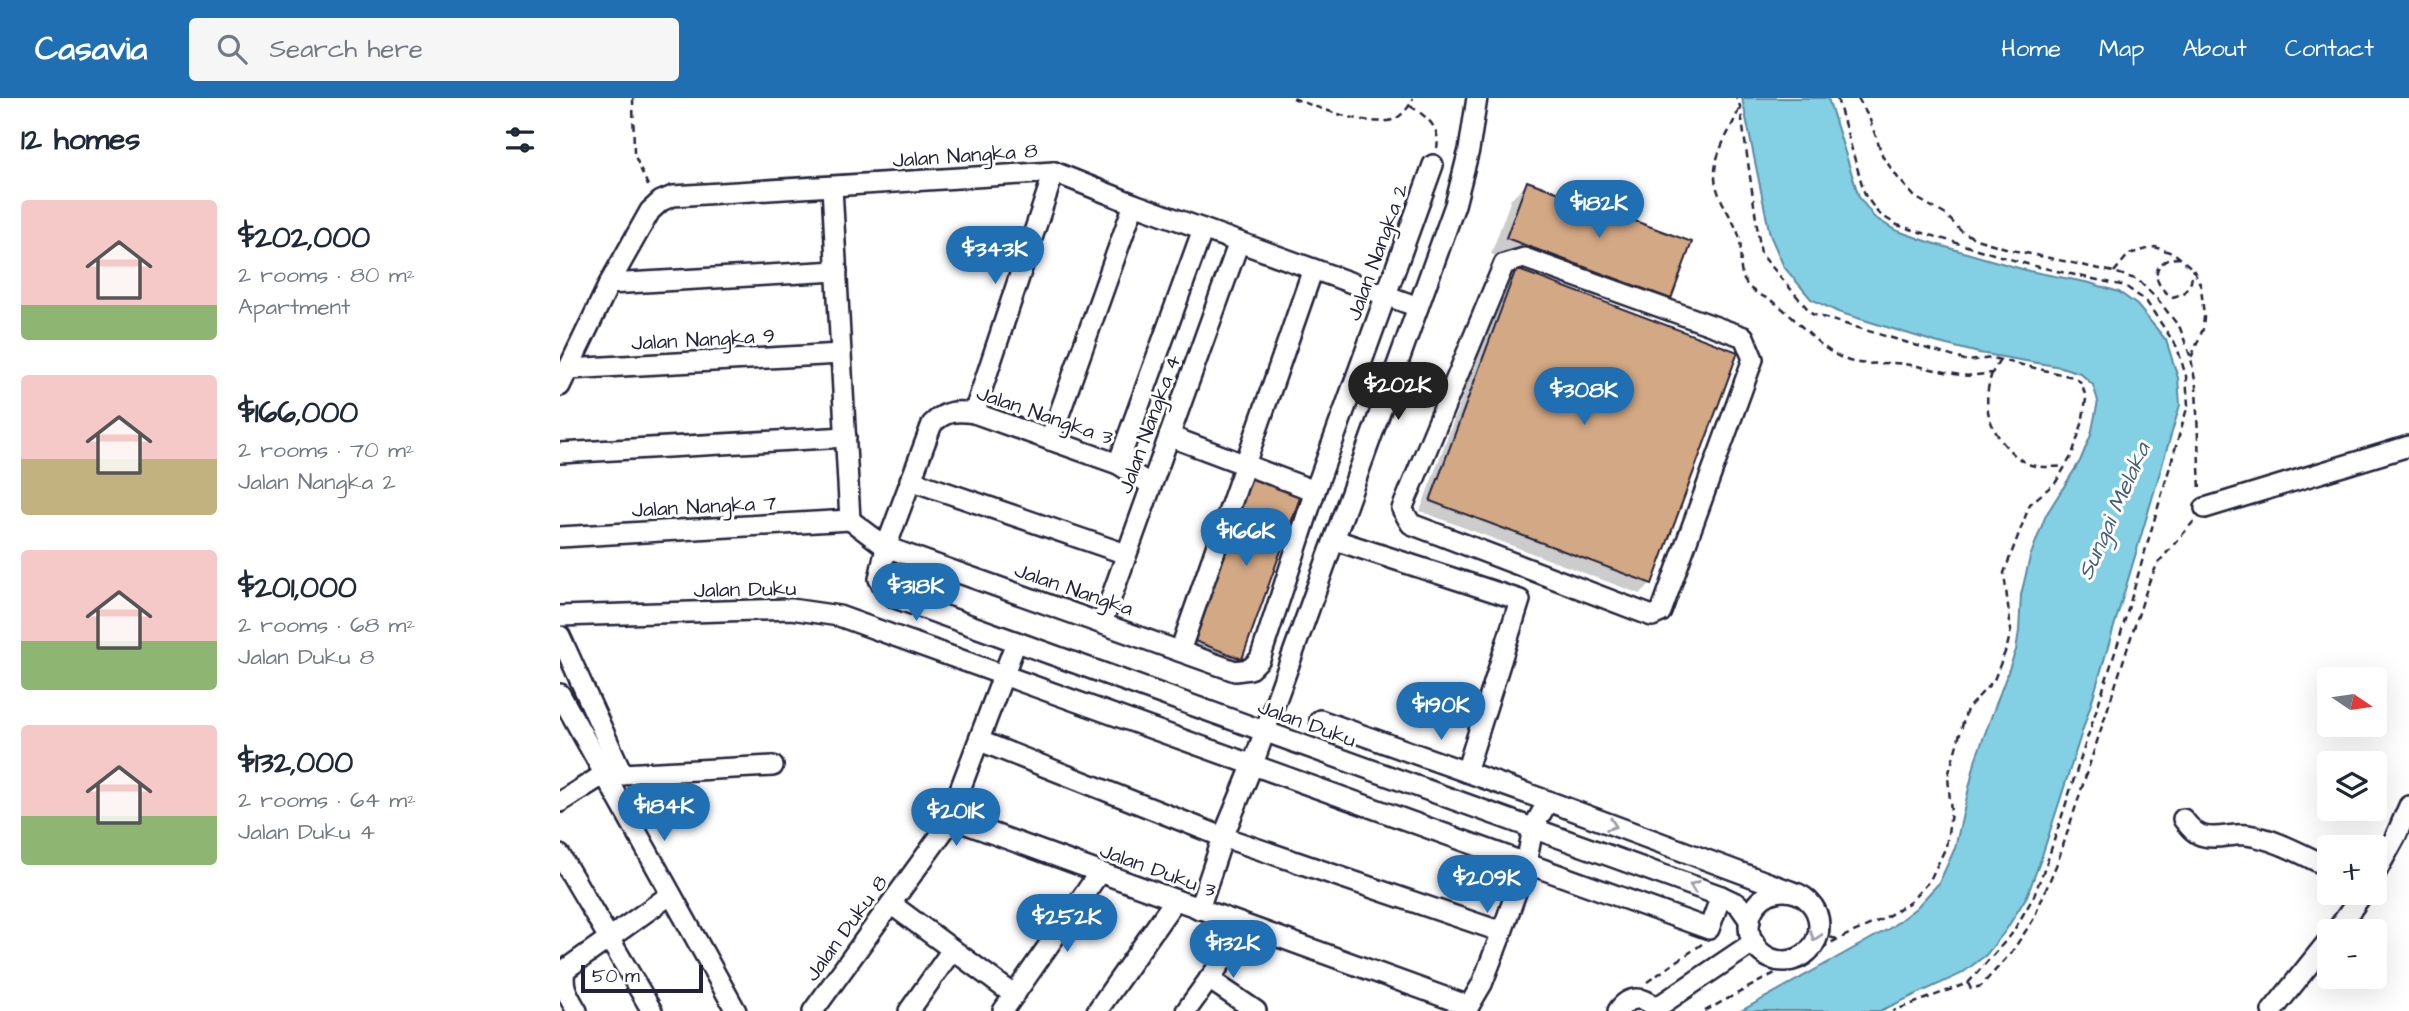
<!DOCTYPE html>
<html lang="en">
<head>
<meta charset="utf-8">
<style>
	body { margin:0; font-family:"Architects Daughter",sans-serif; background:#f6f6f7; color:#1f2937; height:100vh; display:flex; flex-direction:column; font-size:26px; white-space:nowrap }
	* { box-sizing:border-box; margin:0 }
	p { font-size:23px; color:#747a83 }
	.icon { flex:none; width:38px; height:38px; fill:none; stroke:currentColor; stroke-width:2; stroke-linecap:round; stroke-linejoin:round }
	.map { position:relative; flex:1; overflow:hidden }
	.drawer { display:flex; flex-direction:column; background:#fff; width:560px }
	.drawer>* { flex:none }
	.needle { width:46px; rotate:103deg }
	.controls { position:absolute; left:1757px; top:569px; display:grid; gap:14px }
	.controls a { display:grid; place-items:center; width:70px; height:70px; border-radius:7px; background:#fff; box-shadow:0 7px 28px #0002; font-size:35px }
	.scale { position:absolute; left:21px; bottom:18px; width:122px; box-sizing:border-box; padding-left:7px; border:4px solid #22223b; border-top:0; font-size:19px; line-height:24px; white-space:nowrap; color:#22223b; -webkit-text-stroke:5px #fff; paint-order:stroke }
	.price { position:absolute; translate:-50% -60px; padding:0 16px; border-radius:24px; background:#1f6fb2; color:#fff; font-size:23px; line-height:46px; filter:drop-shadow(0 2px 4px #0008) }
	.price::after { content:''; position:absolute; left:50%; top:42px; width:21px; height:16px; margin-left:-10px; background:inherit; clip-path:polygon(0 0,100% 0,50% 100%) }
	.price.current { background:#222; color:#fff }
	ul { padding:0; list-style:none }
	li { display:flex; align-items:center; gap:21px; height:175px; padding:0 21px }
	li span { display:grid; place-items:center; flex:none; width:196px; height:140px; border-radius:7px; color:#555 }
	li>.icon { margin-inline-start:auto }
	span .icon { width:84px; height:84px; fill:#fffc; stroke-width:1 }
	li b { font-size:30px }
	h2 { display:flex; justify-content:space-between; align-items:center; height:84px; padding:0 21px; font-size:30px }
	header { display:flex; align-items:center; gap:42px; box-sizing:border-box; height:98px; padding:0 35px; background:#1f6fb2; color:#fff }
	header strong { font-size:33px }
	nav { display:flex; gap:38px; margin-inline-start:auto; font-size:24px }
	.search { width:490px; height:63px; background:#f6f6f7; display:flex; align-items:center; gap:18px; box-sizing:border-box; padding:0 24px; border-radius:7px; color:#747a83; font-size:26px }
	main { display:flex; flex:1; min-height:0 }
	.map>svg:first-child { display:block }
</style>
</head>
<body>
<header>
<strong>Casavia</strong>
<div class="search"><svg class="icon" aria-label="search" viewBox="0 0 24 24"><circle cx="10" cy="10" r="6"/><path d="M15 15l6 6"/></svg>Search here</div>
<nav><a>Home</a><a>Map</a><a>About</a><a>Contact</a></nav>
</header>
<main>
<section class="drawer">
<h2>12 homes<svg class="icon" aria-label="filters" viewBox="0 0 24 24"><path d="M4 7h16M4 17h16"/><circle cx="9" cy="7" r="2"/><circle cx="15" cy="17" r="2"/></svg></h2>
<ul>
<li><span style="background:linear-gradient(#f6c9c9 75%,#8fb573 0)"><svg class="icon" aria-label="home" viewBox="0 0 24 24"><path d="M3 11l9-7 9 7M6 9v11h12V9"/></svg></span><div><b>$202,000</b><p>2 rooms · 80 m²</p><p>Apartment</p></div></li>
<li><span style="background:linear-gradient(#f6c9c9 60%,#c2b280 0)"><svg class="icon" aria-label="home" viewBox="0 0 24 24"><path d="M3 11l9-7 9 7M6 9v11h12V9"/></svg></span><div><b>$166,000</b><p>2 rooms · 70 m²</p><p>Jalan Nangka 2</p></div></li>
<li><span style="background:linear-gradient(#f6c9c9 65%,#8fb573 0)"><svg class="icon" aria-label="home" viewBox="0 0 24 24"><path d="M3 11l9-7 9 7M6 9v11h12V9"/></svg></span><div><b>$201,000</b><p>2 rooms · 68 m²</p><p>Jalan Duku 8</p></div></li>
<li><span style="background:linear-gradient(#f6c9c9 65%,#8fb573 0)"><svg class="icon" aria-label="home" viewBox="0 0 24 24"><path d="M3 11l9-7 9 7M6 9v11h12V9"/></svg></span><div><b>$132,000</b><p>2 rooms · 64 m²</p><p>Jalan Duku 4</p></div></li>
</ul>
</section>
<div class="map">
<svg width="1849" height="913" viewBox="0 0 1849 913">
	<rect width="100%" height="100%" fill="#fff"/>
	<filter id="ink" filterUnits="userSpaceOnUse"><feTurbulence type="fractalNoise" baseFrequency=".0143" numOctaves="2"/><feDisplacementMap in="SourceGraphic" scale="14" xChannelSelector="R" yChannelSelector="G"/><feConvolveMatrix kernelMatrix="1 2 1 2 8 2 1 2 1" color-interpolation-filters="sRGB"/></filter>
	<g filter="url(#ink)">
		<path fill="#83cfe3" stroke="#5c8aa0" stroke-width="2" d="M 1182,0 L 1268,0 L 1299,99 L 1314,119 L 1335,132 L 1372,145 L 1469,173 L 1530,185 L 1559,194 L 1577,207 L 1606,242 L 1618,280 L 1620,307 L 1531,606 L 1481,761 L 1467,798 L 1446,832 L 1426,857 L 1401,876 L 1320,913 L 1181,913 L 1330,830 L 1356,810 L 1379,785 L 1395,750 L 1416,660 L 1456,552 L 1459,533 L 1461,497 L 1470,459 L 1486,417 L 1520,363 L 1531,337 L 1538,303 L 1533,287 L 1520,275 L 1501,269 L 1419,255 L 1375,244 L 1278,214 L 1251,201 L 1224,169 L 1210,137 Z"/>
		<g fill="#0003">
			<path d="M 967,85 L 1110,200 L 1093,216 L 1038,196 L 1036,203 L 1091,485 L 1080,496 L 860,413 L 945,184 L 956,173 L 1026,199 L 1028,192 L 931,156 L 951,101 Z"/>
			<path d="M 692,381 L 680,560 L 672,568 L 625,551 L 684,389 Z"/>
		</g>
		<g fill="#d3a884" stroke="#22223b" stroke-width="2">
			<path d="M 967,83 L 1132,144 L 1111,201 L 946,140 Z"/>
			<path d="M 956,171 L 1178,254 L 1092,486 L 870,403 Z"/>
			<path d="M 691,379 L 741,397 L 682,561 L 632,542 Z"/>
		</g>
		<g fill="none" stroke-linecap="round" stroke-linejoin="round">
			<g stroke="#22223b" stroke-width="24">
				<g id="minor">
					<path d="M 272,89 L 290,422"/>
					<path d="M 964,160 L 1184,239 L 1193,261 L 1101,514 L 1092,518 L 851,426 L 842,411 L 944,166 Z"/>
					<path d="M 49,186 L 277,173"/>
					<path d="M 8,271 L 281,256"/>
					<path d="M 0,288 L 49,186 L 90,113 L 101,103 L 113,98 L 494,74 L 574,106 L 858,209"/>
					<path d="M 414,315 L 494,74"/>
					<path d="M 609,338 L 755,393"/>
					<path d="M 490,342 L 574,106"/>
					<path d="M 0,355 L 286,339"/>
					<path d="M 558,366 L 643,131"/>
					<path d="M 350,382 L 566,456"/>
					<path d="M 591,387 L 558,366 L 414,315 C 396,312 385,313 372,326 L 326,449 L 319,481 L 323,489 L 335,500 L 1161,798 L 1178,806 L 1190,823"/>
					<path d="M 1645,410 L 1849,348"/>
					<path d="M 290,422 L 326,449 L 675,573 L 690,571 L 700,561 L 755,393 L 873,67"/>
					<path d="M 0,439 L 290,422"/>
					<path d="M 775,442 L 960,502 L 906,674"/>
					<path d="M 0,518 L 231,511 L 279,518 L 1149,831 L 1161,798"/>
					<path d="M 542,525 L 679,144"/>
					<path d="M 0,538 L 63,677"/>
					<path d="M 620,553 L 753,171"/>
					<path d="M 0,596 L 176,913"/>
					<path d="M 760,622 L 988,703 L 1230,793"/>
					<path d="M 420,643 L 663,739 L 942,834"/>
					<path d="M 0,704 L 43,677 L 213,668"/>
					<path d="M 390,720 L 909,908"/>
					<path d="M 1623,721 C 1629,728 1634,736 1644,738 C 1658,742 1673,735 1687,737 C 1716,741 1743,757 1769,769"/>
					<path d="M 0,757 L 92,913"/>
					<path d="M 1815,776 L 1835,740 L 1849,708"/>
					<circle cx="1224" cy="828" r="35"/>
					<path d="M 331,806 L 454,897"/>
					<path d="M 639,811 L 663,739 L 693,666 L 895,107 L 909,52 L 917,0"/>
					<path d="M 1776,833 L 1804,794"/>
					<path d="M 649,881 L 696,913"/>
					<path d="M 17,913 C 9,899 0,886 6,871 L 110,797"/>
					<path d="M 253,913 L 385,731 L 456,544"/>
					<path d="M 349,913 L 392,852"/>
					<path d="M 443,913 L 539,775"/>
					<path d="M 537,913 L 615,802"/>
					<path d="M 626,913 L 687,829"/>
					<path d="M 906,913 L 922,886 L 942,834 L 966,766 L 973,730 L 988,703"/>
					<path d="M 1058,913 C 1068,898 1083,897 1096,910"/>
					<path d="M 1095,913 L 1096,910 L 1194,844"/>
					<path d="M 1712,913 L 1769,842"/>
				</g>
			</g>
			<g stroke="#22223b" stroke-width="2.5" stroke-dasharray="7 5" stroke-linecap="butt">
				<path d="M 73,0 L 74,56 L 89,90"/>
				<path d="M 733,0 C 755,9 813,31 835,21 C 843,17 850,8 853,0"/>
				<path d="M 1277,0 L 1305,97 L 1318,115 L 1337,127 L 1470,167 L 1565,188 L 1586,203 L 1617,249 L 1626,278 L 1628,307 L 1559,542 L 1488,761 L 1473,800 L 1451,837 L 1408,885 L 1333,913"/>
				<path d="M 1298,0 L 1310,22 L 1323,59 L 1338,80 L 1355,99 L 1386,117 L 1401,133 L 1416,141 L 1452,152 L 1554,174 L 1578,182 L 1599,203 L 1620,230 L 1631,260 L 1636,288 L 1640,394"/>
				<path d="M 850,8 C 866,18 881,29 877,50"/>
				<path d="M 1179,11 C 1171,33 1155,52 1155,76 C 1154,97 1171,116 1178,135 C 1184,150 1177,168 1184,182 C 1192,197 1207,198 1218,207 C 1240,224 1258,250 1284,261 C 1300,268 1315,265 1332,265 C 1355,266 1377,273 1400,277 C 1410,279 1422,276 1432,275 L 1440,262"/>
				<path d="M 1620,160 C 1590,160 1590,187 1613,199 L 1624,195 L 1631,184 L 1633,171"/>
				<path d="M 1554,174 L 1569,156 L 1595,149 L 1615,156 L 1633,171 L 1641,188 L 1644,219 L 1643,231 L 1631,260"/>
				<path d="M 1432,275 C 1428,287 1426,299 1428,313 C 1431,333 1451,360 1471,367 C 1481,370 1494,369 1504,368"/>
				<path d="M 1258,837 L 1278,841"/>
				<path d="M 1087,884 L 1142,846"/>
				<path d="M 1408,885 L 1411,891 L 1421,888 L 1451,855 L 1473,822 L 1498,763 L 1589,484 L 1598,465 L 1634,423"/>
				<path d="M 1145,913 L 1278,841 L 1323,821 L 1350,804 L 1370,782 L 1386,749 L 1391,715 L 1388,678 L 1407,611 L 1434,582 L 1447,549 L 1451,532 L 1444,475 L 1470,406 L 1496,384 L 1512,357 L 1522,326 L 1526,301 L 1522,285 L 1513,279 L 1432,260 L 1408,263 L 1252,216 L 1201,156 L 1180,8 L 1176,0"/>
			</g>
			<use href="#minor" stroke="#fff" stroke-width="19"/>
		</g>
		<defs><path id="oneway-chevron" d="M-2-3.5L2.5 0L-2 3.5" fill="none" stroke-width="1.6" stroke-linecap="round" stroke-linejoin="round" transform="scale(1.75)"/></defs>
		<g stroke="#9c9ca7">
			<use href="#oneway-chevron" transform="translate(1052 727) rotate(20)"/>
			<use href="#oneway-chevron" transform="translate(1134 788) rotate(-160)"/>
			<use href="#oneway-chevron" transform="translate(1255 838) rotate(108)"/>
		</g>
	</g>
	<g text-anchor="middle" stroke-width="6" stroke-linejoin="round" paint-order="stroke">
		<g font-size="21" fill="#22223b" stroke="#fff">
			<text transform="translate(405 57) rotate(-4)" y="7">Jalan Nangka 8</text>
			<text transform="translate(817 154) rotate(-70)" y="7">Jalan Nangka 2</text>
			<text transform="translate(143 241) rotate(-3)" y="7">Jalan Nangka 9</text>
			<text transform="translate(485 317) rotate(19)" y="7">Jalan Nangka 3</text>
			<text transform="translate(589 326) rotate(-70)" y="7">Jalan Nangka 4</text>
			<text transform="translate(144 408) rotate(-3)" y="7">Jalan Nangka 7</text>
			<text transform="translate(185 491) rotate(-1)" y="7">Jalan Duku</text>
			<text transform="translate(514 491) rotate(19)" y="7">Jalan Nangka</text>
			<text transform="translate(747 625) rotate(20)" y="7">Jalan Duku</text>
			<text transform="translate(598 772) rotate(20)" y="7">Jalan Duku 3</text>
			<text transform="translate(286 830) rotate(-54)" y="7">Jalan Duku 8</text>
		</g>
		<g font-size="23" font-style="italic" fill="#445f76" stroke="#fff">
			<text transform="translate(1553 413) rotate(-66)" y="8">Sungai Melaka</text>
		</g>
	</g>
</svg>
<div class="controls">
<a><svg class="needle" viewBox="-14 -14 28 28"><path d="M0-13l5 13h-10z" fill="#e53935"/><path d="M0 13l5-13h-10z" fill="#747a83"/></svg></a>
<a><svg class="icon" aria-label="layers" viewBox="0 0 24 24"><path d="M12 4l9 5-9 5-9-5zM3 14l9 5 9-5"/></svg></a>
<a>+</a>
<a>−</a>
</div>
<div class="scale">50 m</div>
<b class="price" style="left:1039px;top:142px">$182K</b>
<b class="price" style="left:435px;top:188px">$343K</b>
<b class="price current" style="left:838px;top:324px">$202K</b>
<b class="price" style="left:1024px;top:329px">$308K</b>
<b class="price" style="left:686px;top:470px">$166K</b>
<b class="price" style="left:356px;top:525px">$318K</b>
<b class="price" style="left:881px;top:644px">$190K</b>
<b class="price" style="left:104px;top:745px">$184K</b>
<b class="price" style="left:396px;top:750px">$201K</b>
<b class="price" style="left:927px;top:817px">$209K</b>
<b class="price" style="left:507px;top:856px">$252K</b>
<b class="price" style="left:673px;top:882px">$132K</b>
</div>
</main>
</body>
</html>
